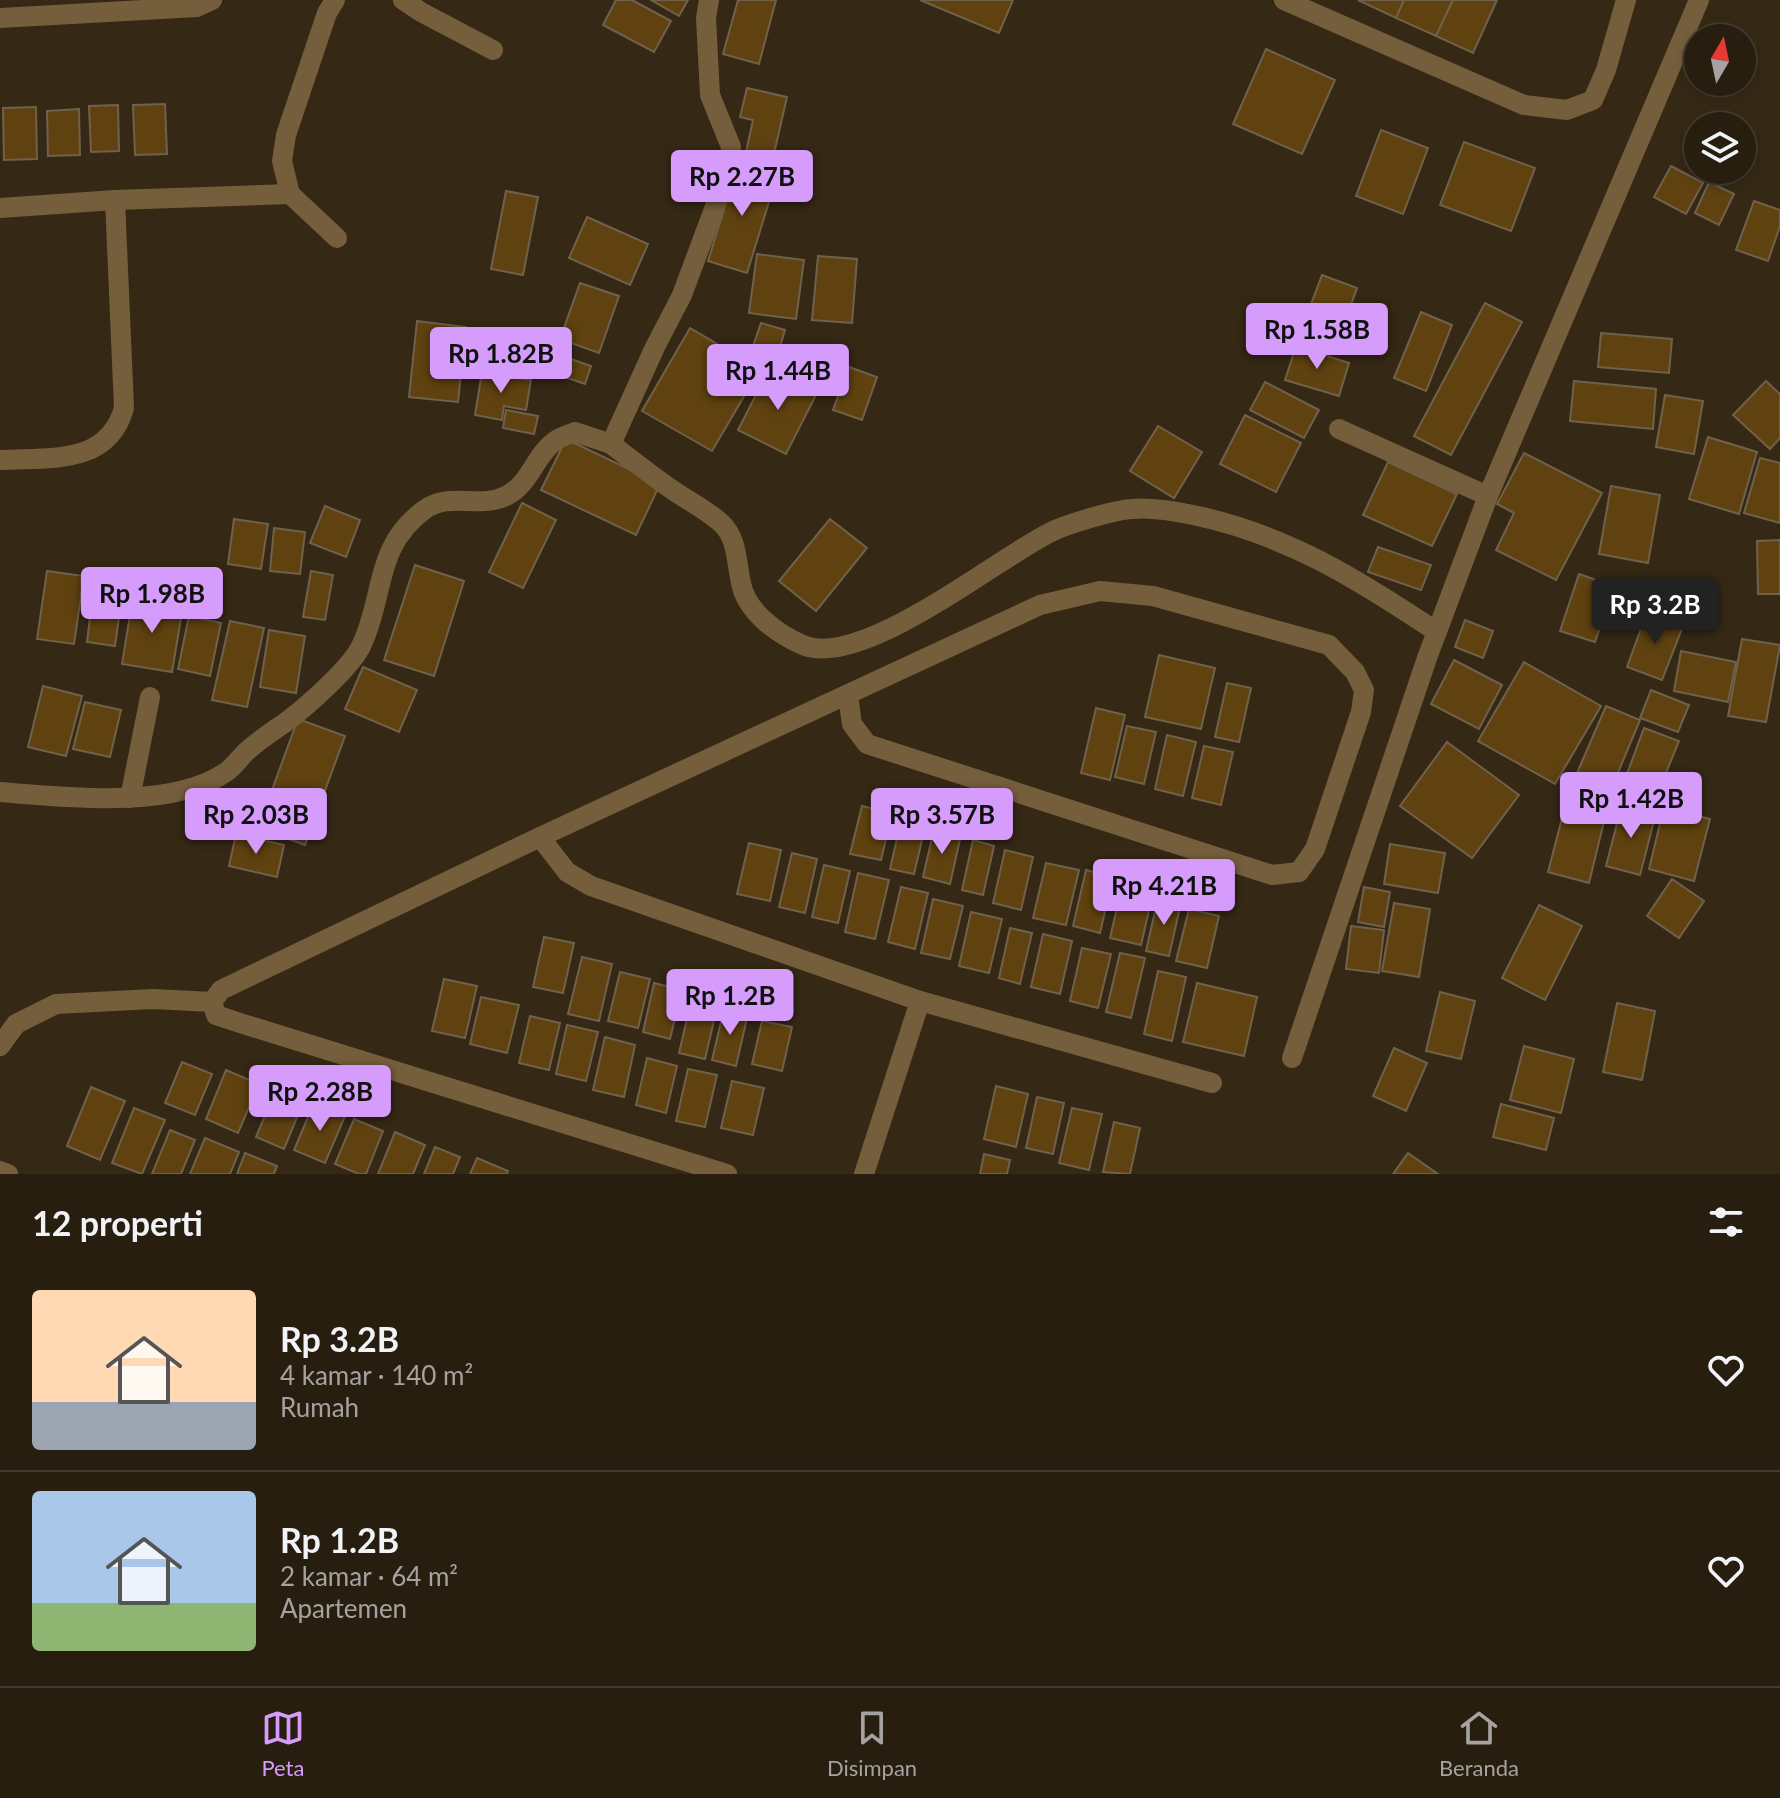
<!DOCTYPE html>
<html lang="id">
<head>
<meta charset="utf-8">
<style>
	body { margin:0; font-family:Lato,sans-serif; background:#342b1e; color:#f1f3f6; height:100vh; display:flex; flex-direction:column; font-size:30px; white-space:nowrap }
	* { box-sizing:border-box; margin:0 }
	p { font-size:26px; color:#a5a29f }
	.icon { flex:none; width:44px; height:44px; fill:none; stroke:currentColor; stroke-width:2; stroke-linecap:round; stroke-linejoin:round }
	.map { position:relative; height:1174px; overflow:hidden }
	.panel { display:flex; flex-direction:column; background:#281e10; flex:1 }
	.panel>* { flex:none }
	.needle { width:52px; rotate:9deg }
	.fabs { position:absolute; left:1684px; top:24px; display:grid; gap:16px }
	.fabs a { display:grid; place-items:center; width:72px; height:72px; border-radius:50%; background:#281e10; box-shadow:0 4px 12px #0003,0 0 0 2px #443c30; font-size:40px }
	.price { position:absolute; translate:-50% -68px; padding:0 18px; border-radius:8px; background:#d59cfb; color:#111; font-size:26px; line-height:52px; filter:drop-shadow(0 2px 4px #0008) }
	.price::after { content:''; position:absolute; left:50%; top:48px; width:24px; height:18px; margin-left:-12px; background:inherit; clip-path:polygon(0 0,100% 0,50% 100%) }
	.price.selected { background:#222; color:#fff }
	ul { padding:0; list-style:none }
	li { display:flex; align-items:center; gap:24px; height:200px; padding:0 32px }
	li+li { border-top:2px solid #443c30 }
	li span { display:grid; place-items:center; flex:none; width:224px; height:160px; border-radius:8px; color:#555 }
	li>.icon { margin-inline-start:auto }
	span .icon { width:96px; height:96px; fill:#fffc; stroke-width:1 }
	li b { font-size:34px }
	h2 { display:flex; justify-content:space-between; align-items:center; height:96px; padding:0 32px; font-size:34px }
	.dock { display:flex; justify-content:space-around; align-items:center; height:112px; border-top:2px solid #443c30; background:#281e10; font-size:22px; color:#a5a29f }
	.dock a { display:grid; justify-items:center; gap:4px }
	.dock .selected { color:#d59cfb }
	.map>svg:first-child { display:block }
</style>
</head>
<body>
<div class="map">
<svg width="1780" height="1174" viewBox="0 0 1780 1174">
	<rect width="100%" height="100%" fill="#352815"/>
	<g fill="#5f420f" stroke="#70614c" stroke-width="2">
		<path d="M 616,0 L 632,0 L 671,21 L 654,52 L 603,25 Z"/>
		<path d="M 651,0 L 688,0 L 679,16 Z"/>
		<path d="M 738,0 L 776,0 L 759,64 L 723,54 Z"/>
		<path d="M 920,0 L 1013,0 L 999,33 Z"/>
		<path d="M 1358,0 L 1404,0 L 1396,18 Z"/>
		<path d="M 1404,0 L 1453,0 L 1436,36 L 1396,18 Z"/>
		<path d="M 1453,0 L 1497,0 L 1473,53 L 1436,36 Z"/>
		<path d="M 1266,49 L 1335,80 L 1302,154 L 1233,124 Z"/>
		<path d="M 747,88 L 787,97 L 773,158 L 746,152 L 753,120 L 740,117 Z"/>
		<path d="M 165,104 L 167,154 L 135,155 L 133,105 Z"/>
		<path d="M 118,105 L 119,151 L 91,152 L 89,106 Z"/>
		<path d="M 36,107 L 37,159 L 4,160 L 3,108 Z"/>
		<path d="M 79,109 L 80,155 L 48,156 L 47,111 Z"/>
		<path d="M 1381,130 L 1428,148 L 1403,214 L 1356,196 Z"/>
		<path d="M 1464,142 L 1535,168 L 1511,231 L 1440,205 Z"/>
		<path d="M 738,164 L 777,176 L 747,273 L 708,261 Z"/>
		<path d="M 1671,166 L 1703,183 L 1686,214 L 1654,197 Z"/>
		<path d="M 1709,182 L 1734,194 L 1719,225 L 1695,213 Z"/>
		<path d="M 506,191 L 538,197 L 523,275 L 491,269 Z"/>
		<path d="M 1754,201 L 1780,210 L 1780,226 L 1768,261 L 1736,250 Z"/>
		<path d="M 587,217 L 648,244 L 630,285 L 569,258 Z"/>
		<path d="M 757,254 L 804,260 L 796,319 L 749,313 Z"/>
		<path d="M 818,256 L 857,259 L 852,323 L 812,320 Z"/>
		<path d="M 1322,275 L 1357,288 L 1334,352 L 1298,339 Z"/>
		<path d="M 580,283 L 619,296 L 599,353 L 560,339 Z"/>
		<path d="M 1485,303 L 1522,322 L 1451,455 L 1414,436 Z"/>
		<path d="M 1421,312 L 1452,325 L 1426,391 L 1394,378 Z"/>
		<path d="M 417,321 L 466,327 L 458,402 L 409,397 Z"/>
		<path d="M 761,323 L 785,330 L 777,357 L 752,349 Z"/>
		<path d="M 690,328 L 760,369 L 712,451 L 642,411 Z"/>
		<path d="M 490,333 L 547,343 L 542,375 L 485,365 Z"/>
		<path d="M 1601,333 L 1672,339 L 1669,373 L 1598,367 Z"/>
		<path d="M 1296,346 L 1349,363 L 1339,396 L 1285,380 Z"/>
		<path d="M 554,353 L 591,366 L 585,384 L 547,371 Z"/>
		<path d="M 849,367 L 877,377 L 862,420 L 833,410 Z"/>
		<path d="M 769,369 L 817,393 L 786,454 L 738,430 Z"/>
		<path d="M 482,372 L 531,380 L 526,410 L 504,406 L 502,420 L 475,415 Z"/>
		<path d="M 1574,381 L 1656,389 L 1653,429 L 1570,421 Z"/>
		<path d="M 1766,381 L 1780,394 L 1780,438 L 1770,449 L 1733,415 Z"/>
		<path d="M 1265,382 L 1319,410 L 1304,438 L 1250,410 Z"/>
		<path d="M 1665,395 L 1703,401 L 1694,454 L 1656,447 Z"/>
		<path d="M 506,410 L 538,416 L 534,434 L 503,428 Z"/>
		<path d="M 1245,415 L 1301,443 L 1276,492 L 1220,464 Z"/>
		<path d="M 1158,426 L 1202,452 L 1174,498 L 1130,471 Z"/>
		<path d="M 1708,437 L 1757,452 L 1739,514 L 1689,499 Z"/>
		<path d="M 566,439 L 660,484 L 636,535 L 541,490 Z"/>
		<path d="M 1524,453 L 1602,493 L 1556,580 L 1496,550 L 1514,513 L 1497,504 Z"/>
		<path d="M 1760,458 L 1780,463 L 1780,523 L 1744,513 Z"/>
		<path d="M 1388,462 L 1457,494 L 1432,546 L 1363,515 Z"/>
		<path d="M 1611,486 L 1660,495 L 1648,563 L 1599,554 Z"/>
		<path d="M 522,503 L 556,520 L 523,588 L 489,572 Z"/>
		<path d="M 325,506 L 360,520 L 346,557 L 310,543 Z"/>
		<path d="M 234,519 L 268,524 L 261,569 L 228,564 Z"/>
		<path d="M 830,519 L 867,548 L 816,611 L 779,581 Z"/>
		<path d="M 274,528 L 305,532 L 300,574 L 270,571 Z"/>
		<path d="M 1780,540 L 1780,594 L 1758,594 L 1757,541 Z"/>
		<path d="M 1378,547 L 1431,565 L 1421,590 L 1368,572 Z"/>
		<path d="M 415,565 L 464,581 L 434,676 L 384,660 Z"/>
		<path d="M 47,571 L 84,576 L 74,644 L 37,639 Z"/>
		<path d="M 311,571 L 333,575 L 325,620 L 303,617 Z"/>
		<path d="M 1579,574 L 1614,586 L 1595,642 L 1560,631 Z"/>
		<path d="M 94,584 L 123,588 L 115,646 L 87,642 Z"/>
		<path d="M 133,597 L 183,606 L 172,672 L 122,664 Z"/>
		<path d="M 1647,612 L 1683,626 L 1662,680 L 1627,667 Z"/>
		<path d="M 189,616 L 221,623 L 210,676 L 178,669 Z"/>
		<path d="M 1465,620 L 1493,631 L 1483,658 L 1455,647 Z"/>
		<path d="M 230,621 L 264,628 L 247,707 L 212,700 Z"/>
		<path d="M 269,630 L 305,636 L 296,693 L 260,687 Z"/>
		<path d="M 1742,639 L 1780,645 L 1766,722 L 1728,716 Z"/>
		<path d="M 1681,651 L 1736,662 L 1728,702 L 1674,691 Z"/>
		<path d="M 1159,655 L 1215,668 L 1201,729 L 1145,717 Z"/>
		<path d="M 1454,660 L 1502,685 L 1479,729 L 1431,704 Z"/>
		<path d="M 1524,662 L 1601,706 L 1555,784 L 1478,741 Z"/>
		<path d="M 363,667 L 417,690 L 399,732 L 345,709 Z"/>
		<path d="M 1227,683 L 1251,688 L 1239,742 L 1215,737 Z"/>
		<path d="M 43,686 L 82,696 L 66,756 L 28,747 Z"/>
		<path d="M 1651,690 L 1689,705 L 1678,732 L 1640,718 Z"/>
		<path d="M 85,702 L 121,710 L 110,757 L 73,749 Z"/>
		<path d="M 1606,706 L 1640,720 L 1612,787 L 1577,773 Z"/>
		<path d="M 1096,708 L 1125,715 L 1110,780 L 1081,773 Z"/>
		<path d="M 298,719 L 345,736 L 305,845 L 258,828 Z"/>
		<path d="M 1127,726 L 1156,732 L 1144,784 L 1115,777 Z"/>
		<path d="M 1644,728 L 1679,741 L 1657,795 L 1624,782 Z"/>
		<path d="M 1167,735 L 1196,742 L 1183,796 L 1155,789 Z"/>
		<path d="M 1447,742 L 1519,795 L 1472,858 L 1400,806 Z"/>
		<path d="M 1204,746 L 1233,752 L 1221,805 L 1192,798 Z"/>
		<path d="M 1568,795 L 1608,805 L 1589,883 L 1548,872 Z"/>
		<path d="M 1622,804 L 1656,813 L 1640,875 L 1606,866 Z"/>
		<path d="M 862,806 L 892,813 L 881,860 L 850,854 Z"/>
		<path d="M 1664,807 L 1710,819 L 1694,881 L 1649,869 Z"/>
		<path d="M 902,817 L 926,823 L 914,874 L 890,869 Z"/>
		<path d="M 934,829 L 961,835 L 950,884 L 923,877 Z"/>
		<path d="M 236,834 L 284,845 L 277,877 L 229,866 Z"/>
		<path d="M 973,840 L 994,846 L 983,895 L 962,890 Z"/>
		<path d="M 749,843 L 781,850 L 770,901 L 737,894 Z"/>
		<path d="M 1390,844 L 1445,853 L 1438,893 L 1384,884 Z"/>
		<path d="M 1005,850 L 1033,857 L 1021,910 L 993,903 Z"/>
		<path d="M 792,853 L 817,859 L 805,913 L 779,907 Z"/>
		<path d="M 1046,863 L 1079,870 L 1066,925 L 1033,918 Z"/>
		<path d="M 824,865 L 850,871 L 838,923 L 812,917 Z"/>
		<path d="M 1086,870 L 1113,877 L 1100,933 L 1073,926 Z"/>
		<path d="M 858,873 L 889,880 L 875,939 L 845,932 Z"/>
		<path d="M 1672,879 L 1704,901 L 1679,938 L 1647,916 Z"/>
		<path d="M 1122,886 L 1153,893 L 1141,945 L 1110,938 Z"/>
		<path d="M 901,887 L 928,893 L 915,949 L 888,942 Z"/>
		<path d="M 1364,887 L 1390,892 L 1384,927 L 1358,922 Z"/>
		<path d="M 1158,898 L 1181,903 L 1169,956 L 1146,951 Z"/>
		<path d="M 933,899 L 963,906 L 950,959 L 921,953 Z"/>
		<path d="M 1394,903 L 1430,909 L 1419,977 L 1382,971 Z"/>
		<path d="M 1539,905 L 1582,926 L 1545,1000 L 1502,978 Z"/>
		<path d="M 1189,909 L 1219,916 L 1207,968 L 1176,961 Z"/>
		<path d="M 971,912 L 1002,919 L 989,973 L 959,966 Z"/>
		<path d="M 1351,926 L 1384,930 L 1379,973 L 1346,969 Z"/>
		<path d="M 1010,928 L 1032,933 L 1020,984 L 999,978 Z"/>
		<path d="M 1043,934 L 1072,941 L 1060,994 L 1031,987 Z"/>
		<path d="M 544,937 L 574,943 L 563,993 L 533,987 Z"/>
		<path d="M 1082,948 L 1111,954 L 1098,1008 L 1070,1001 Z"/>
		<path d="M 1120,953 L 1145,958 L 1131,1018 L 1106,1012 Z"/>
		<path d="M 582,957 L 612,964 L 599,1021 L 568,1014 Z"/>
		<path d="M 1158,971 L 1186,977 L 1172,1041 L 1144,1034 Z"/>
		<path d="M 620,972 L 650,979 L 638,1028 L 608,1021 Z"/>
		<path d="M 444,979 L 477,986 L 465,1038 L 432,1031 Z"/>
		<path d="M 654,983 L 682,990 L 670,1039 L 643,1032 Z"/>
		<path d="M 1197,983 L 1257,997 L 1244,1056 L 1183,1042 Z"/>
		<path d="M 1440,992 L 1475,1001 L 1461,1059 L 1426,1051 Z"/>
		<path d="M 693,993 L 719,999 L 705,1059 L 679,1053 Z"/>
		<path d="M 481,997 L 519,1005 L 507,1053 L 470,1044 Z"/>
		<path d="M 1617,1003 L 1655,1011 L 1642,1080 L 1603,1072 Z"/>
		<path d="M 724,1009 L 748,1014 L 736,1066 L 712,1060 Z"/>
		<path d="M 530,1016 L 560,1023 L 549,1070 L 519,1063 Z"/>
		<path d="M 762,1021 L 792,1027 L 782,1071 L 752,1064 Z"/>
		<path d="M 567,1025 L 598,1032 L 586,1081 L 556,1074 Z"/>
		<path d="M 605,1037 L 635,1045 L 624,1097 L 593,1090 Z"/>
		<path d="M 1524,1046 L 1574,1059 L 1561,1113 L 1510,1100 Z"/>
		<path d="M 1394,1048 L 1427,1063 L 1406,1111 L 1373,1096 Z"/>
		<path d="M 647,1058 L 677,1066 L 666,1113 L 636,1105 Z"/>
		<path d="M 182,1062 L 212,1074 L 195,1115 L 165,1103 Z"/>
		<path d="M 688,1069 L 717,1075 L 705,1127 L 676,1121 Z"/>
		<path d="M 226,1070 L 259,1084 L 238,1133 L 206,1119 Z"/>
		<path d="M 732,1081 L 764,1088 L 753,1135 L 721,1128 Z"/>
		<path d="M 996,1086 L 1028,1094 L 1016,1147 L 984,1139 Z"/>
		<path d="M 91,1087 L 125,1101 L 100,1160 L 67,1146 Z"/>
		<path d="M 277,1087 L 305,1098 L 284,1149 L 256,1137 Z"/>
		<path d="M 1037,1097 L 1064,1103 L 1053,1154 L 1026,1148 Z"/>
		<path d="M 314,1103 L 345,1116 L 325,1163 L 294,1150 Z"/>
		<path d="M 1501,1104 L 1554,1118 L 1546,1150 L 1493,1137 Z"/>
		<path d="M 134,1108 L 165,1120 L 142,1174 L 112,1163 Z"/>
		<path d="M 1072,1108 L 1102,1114 L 1089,1170 L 1059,1163 Z"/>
		<path d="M 354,1119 L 383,1131 L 366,1174 L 359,1174 L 335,1164 Z"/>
		<path d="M 1114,1122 L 1140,1128 L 1130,1174 L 1103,1172 Z"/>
		<path d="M 170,1130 L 195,1140 L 181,1174 L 152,1174 Z"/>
		<path d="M 395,1132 L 425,1145 L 413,1174 L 378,1174 Z"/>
		<path d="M 205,1138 L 239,1152 L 230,1174 L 190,1174 Z"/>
		<path d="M 435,1147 L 460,1157 L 453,1174 L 424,1174 Z"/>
		<path d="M 245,1153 L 277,1166 L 274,1174 L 237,1174 Z"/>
		<path d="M 1408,1153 L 1438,1174 L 1393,1174 Z"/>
		<path d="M 984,1154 L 1010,1160 L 1007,1174 L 980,1174 Z"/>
		<path d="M 477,1158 L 508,1171 L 507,1174 L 470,1174 Z"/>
	</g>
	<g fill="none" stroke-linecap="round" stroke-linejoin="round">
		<g stroke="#755e3c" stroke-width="20">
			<path d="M 403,0 L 421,12 L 493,50"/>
			<path d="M 1284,0 L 1524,105 L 1567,110 L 1593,100 L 1606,70 L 1626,0"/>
			<path d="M 0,18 L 197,7 L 212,0"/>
			<path d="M 290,194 L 337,238"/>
			<path d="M 0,208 L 115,200 L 290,194 L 282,161 L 286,135 L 327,13 L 335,0"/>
			<path d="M 1339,429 L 1488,496"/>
			<path d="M 611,444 C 632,460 652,476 674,491 C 689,501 706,510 720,522 C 738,538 736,561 741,583 C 746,611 778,635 803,645 C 861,670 996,559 1051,532 C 1067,524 1114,510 1132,509 C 1151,507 1174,511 1193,515 C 1286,534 1359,580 1437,632"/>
			<path d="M 0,460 C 49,457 108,466 124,408 L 115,200"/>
			<path d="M 0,792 C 64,797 172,810 226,772 C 234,767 240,757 247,751 C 259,740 273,731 286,722 C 306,707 353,666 362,644 C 385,595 374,547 424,510 C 449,491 480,509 506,496 C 531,484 535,453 558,439 C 563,436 570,434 575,432 L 611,444 L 655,347 L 682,295 L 729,169 L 731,147 L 710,95 L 706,18 L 709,0"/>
			<path d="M 130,798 L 150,697"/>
			<path d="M 540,837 L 567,872 L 591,886 L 920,1001 L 1212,1083"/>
			<path d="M 0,1046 L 16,1024 L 56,1004 L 153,999 L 212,1002"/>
			<path d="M 1292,1058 L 1427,658 L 1488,496 L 1699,0"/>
			<path d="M 0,1171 L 8,1174"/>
			<path d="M 727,1174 L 240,1023 L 216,1015 L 212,1002 L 221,990 L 540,837 L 1040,605 L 1100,591 L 1153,596 L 1329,645 L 1355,672 L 1364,690 L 1361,712 L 1315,849 L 1299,872 L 1272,875 L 867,744 L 852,724 L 848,696"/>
			<path d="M 864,1174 L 920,1001"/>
		</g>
	</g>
</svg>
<div class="fabs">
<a><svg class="needle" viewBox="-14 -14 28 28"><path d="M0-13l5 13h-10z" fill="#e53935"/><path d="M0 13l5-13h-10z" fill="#a5a29f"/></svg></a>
<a><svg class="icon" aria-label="layers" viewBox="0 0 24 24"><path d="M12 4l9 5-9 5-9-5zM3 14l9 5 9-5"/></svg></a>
</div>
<b class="price" style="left:742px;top:218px">Rp 2.27B</b>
<b class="price" style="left:1317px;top:371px">Rp 1.58B</b>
<b class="price" style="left:501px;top:395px">Rp 1.82B</b>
<b class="price" style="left:778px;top:412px">Rp 1.44B</b>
<b class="price" style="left:152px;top:635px">Rp 1.98B</b>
<b class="price selected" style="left:1655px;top:646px">Rp 3.2B</b>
<b class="price" style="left:1631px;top:840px">Rp 1.42B</b>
<b class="price" style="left:256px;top:856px">Rp 2.03B</b>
<b class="price" style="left:942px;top:856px">Rp 3.57B</b>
<b class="price" style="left:1164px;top:927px">Rp 4.21B</b>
<b class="price" style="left:730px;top:1037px">Rp 1.2B</b>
<b class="price" style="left:320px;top:1133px">Rp 2.28B</b>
</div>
<section class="panel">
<h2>12 properti<svg class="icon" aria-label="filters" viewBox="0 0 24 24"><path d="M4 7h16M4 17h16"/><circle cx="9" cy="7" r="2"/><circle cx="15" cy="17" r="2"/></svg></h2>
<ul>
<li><span style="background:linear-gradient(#ffd9b3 70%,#9aa5b1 0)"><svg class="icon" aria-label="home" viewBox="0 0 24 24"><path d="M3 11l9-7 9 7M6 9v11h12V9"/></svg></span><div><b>Rp 3.2B</b><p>4 kamar · 140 m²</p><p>Rumah</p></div><svg class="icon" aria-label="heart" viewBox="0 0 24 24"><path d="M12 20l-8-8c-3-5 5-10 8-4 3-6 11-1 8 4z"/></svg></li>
<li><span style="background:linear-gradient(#a9c7e8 70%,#8fb573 0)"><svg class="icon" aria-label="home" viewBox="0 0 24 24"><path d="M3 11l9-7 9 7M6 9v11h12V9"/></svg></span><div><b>Rp 1.2B</b><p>2 kamar · 64 m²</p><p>Apartemen</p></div><svg class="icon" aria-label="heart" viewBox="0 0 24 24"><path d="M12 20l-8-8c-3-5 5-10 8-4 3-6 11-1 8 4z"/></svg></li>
</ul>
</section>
<nav class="dock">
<a class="selected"><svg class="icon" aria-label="map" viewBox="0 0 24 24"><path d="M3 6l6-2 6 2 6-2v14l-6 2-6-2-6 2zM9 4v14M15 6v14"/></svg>Peta</a>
<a><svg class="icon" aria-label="saved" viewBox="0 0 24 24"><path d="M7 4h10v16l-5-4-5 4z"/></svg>Disimpan</a>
<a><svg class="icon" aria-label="home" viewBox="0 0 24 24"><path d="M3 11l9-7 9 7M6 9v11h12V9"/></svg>Beranda</a>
</nav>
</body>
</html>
